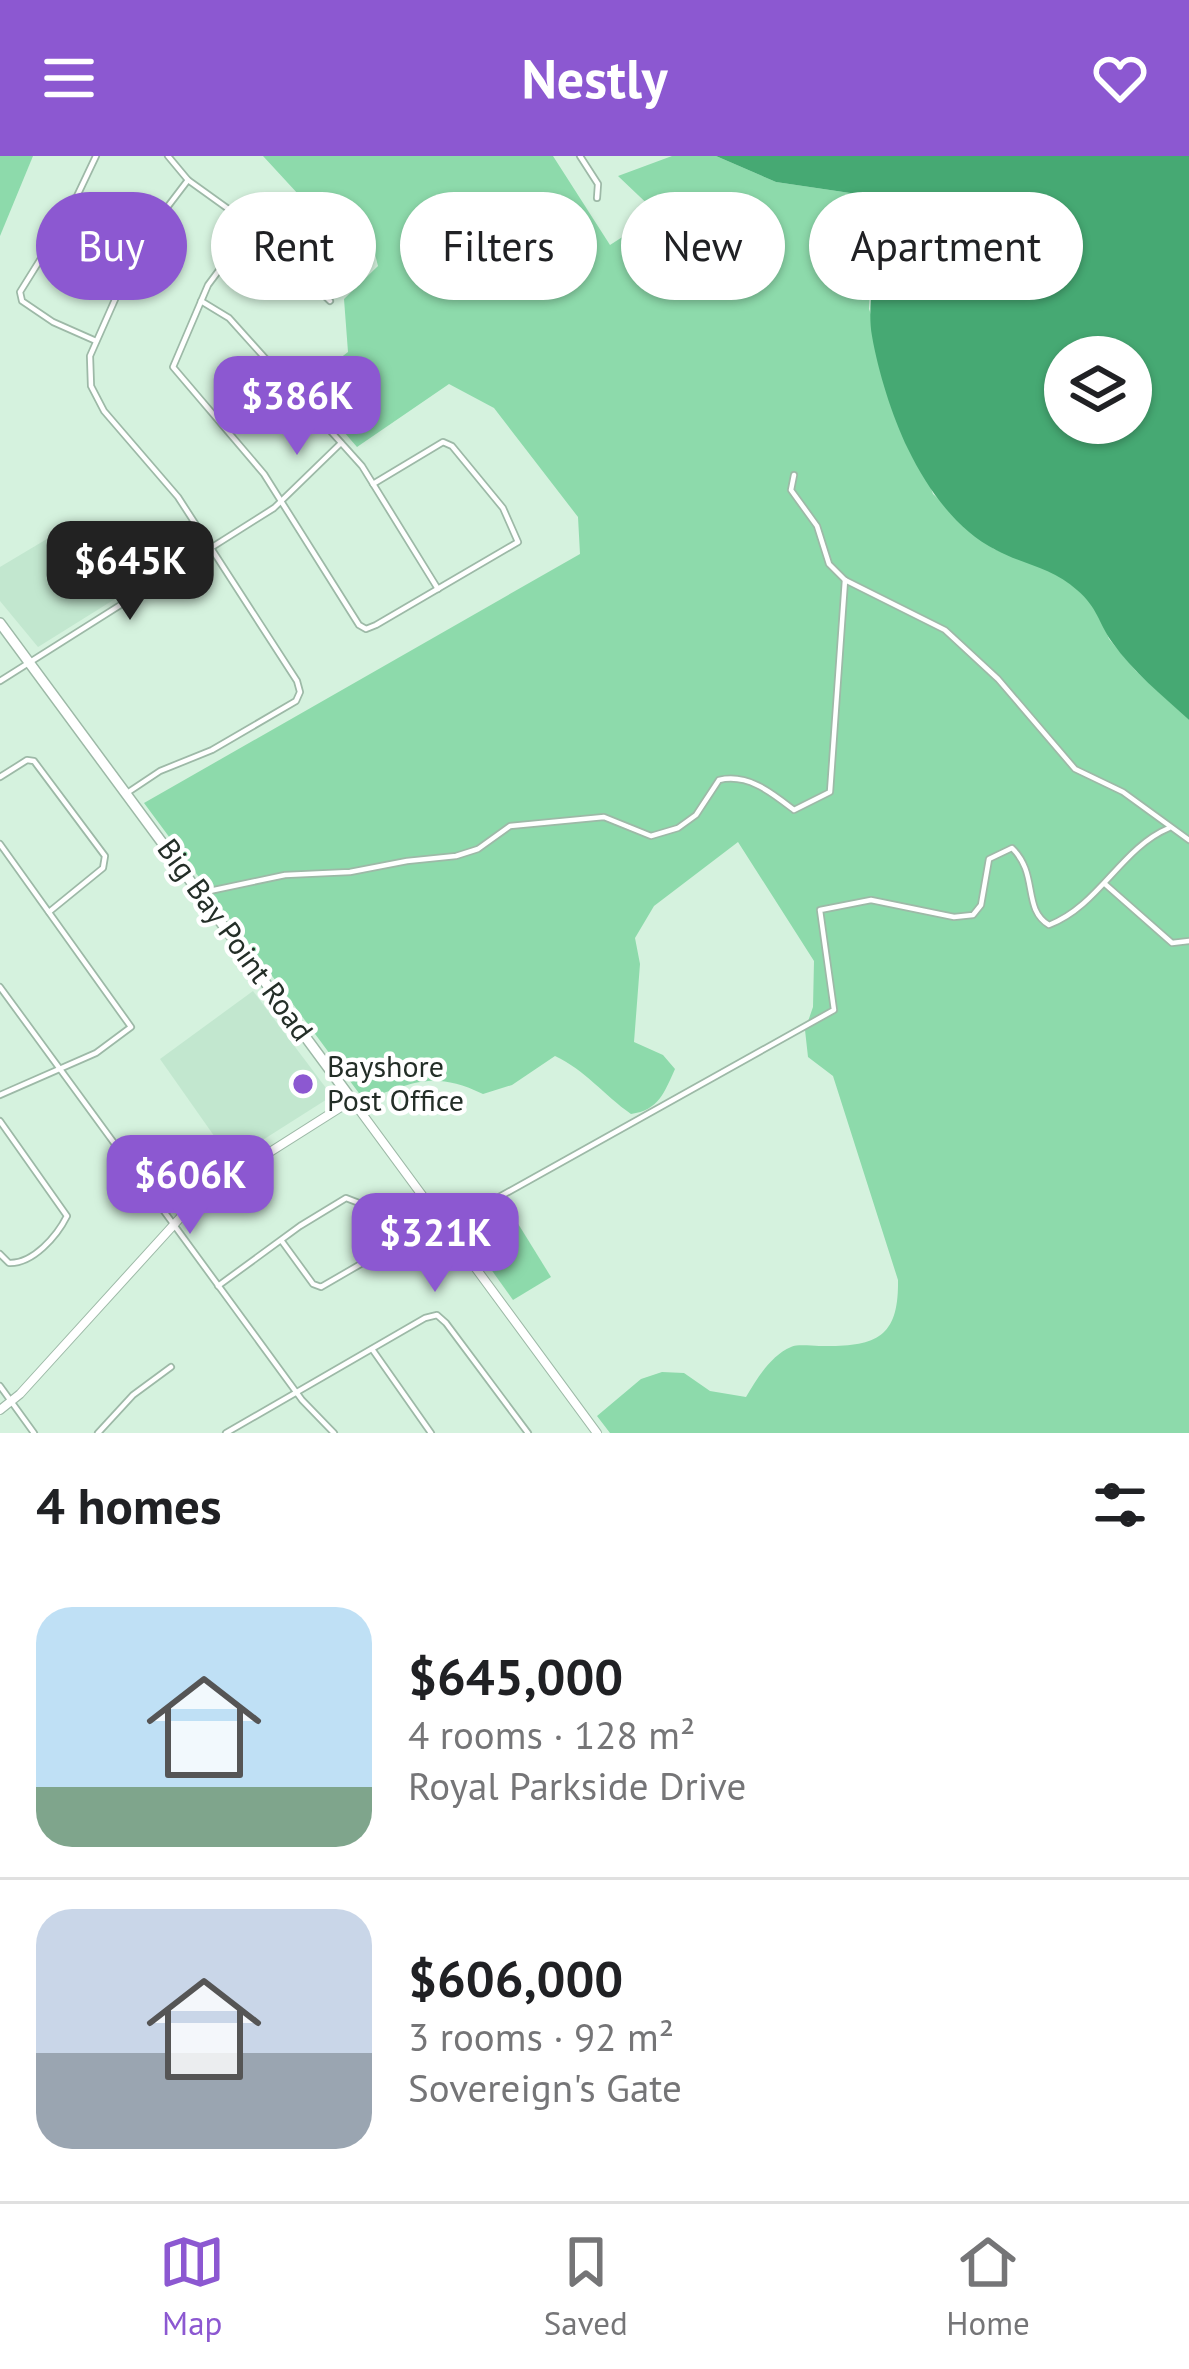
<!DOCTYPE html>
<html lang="en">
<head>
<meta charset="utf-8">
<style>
	body { margin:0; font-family:"PT Sans",sans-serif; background:#f2f2f2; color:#202124; height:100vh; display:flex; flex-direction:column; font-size:45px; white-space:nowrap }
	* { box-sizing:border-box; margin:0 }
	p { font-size:39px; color:#757577 }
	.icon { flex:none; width:66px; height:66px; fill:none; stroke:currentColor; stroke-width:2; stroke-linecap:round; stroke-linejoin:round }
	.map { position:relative; height:1277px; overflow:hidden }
	.drawer { display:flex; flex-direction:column; background:#fff; flex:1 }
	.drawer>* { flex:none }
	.top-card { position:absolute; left:36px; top:36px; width:1119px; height:108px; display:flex; gap:24px }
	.controls { position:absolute; left:1044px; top:180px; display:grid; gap:24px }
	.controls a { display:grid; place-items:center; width:108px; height:108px; border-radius:50%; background:#fff; box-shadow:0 3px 9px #0004; font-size:60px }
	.price { position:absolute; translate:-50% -102px; padding:0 27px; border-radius:24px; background:#8c58d1; color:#fff; font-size:39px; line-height:78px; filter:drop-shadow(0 3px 6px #0008) }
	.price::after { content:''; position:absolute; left:50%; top:72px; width:36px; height:27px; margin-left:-18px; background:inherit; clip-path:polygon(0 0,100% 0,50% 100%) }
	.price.selected { background:#222; color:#fff }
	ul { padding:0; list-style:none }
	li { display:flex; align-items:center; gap:36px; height:300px; padding:0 36px }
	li+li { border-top:3px solid #e0e0e0 }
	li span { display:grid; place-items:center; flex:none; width:336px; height:240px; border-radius:36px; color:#555 }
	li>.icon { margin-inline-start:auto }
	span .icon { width:144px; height:144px; fill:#fffc; stroke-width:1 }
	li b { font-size:51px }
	h2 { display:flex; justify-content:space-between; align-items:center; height:144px; padding:0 36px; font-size:51px }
	.chip { padding:0 42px; border-radius:54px; background:#fff; box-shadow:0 3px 9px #0004; font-size:42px; line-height:108px }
	.chip.selected { background:#8c58d1; color:#fff }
	header { display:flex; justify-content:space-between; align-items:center; height:156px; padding:0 36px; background:#8c58d1; color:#fff; font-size:54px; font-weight:800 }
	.tabs { display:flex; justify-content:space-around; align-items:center; height:168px; border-top:3px solid #e0e0e0; background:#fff; font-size:33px; color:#757577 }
	.tabs a { display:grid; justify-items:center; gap:6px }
	.tabs .selected { color:#8c58d1 }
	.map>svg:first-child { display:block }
</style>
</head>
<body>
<header><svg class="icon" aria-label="menu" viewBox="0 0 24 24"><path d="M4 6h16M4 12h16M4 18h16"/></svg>Nestly<svg class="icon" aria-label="heart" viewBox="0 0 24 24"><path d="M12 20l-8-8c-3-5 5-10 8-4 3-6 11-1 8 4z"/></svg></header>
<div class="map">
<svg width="1189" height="1277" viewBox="0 0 1189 1277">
	<rect width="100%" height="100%" fill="#d5f2de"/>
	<g fill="#c2e7cf">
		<path d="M 72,368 L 123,438 L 38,491 L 0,445 L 0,411 Z"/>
		<path d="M 253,835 L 332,940 L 231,1004 L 160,903 Z"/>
	</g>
	<g fill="#8ddaab">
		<path d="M 0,0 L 33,0 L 0,80 Z"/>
		<path d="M 263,0 L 553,0 L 610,89 L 658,58 L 618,20 L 672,0 L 716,0 L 776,26 L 857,38 L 865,47 L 872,79 L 869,153 L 933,338 L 994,393 L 1056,417 L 1077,433 L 1098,454 L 1109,483 L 1136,515 L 1189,564 L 1189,1277 L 610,1277 L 597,1260 L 641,1223 L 662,1216 L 684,1217 L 710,1235 L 746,1241 C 757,1223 770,1200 791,1191 C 798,1188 811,1190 819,1190 C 875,1191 899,1183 898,1124 L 833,920 L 808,901 L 805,874 L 813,851 L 814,805 L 738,686 L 654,750 L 635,782 L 640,808 L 634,886 L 663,899 L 675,913 C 664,937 659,954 631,958 C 604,939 585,914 555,900 L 512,929 L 483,938 C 432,914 414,927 364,944 L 144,647 L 580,398 L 578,361 L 494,252 L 449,228 L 357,291 L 304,230 L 348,196 L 344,143 L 378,110 L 373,90 L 364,80 L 346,90 Z"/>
		<path d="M 504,1045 L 551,1121 L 513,1144 L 465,1077 Z"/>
	</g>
	<path fill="#46a973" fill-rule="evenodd" d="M 716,0 L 1189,0 L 1189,564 C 1162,539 1133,516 1112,486 C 1098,466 1098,452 1077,434 C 1053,412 1024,409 996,394 C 956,374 927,332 908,293 C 892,260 878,215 872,180 C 864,137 889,73 857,38 L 776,26 ZM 1065,201 L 1131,201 L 1131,267 L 1065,267 Z"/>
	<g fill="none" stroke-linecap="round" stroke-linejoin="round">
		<g stroke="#9db9a7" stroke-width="8">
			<g id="street">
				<path d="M 96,0 L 68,59 L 20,136 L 22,145 L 53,166 L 96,185"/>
				<path d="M 168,0 L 188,24 L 252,70 L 330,145"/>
				<path d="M 580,0 L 598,28 L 597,42"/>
				<path d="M 252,70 L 208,129 L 173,211 L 264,318 L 359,469 L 366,473 L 376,469 L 518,386 L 503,352 L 452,290 L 443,286 L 373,328"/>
				<path d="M 201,145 L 229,162 L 362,310 L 438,433"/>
				<path d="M 794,319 L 791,334 L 817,370 L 829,408 L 845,424 L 945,474 L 998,523 L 1075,613 L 1123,636 L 1189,684"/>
				<path d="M 0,525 L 274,352 L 341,287"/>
				<path d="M 0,621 L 27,604 L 34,605 L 105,700 L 103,712 L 49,756"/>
				<path d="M 127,637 L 160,615 L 212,594 L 296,545 L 300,536 L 297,525 L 178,341 L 104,255 L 91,230 L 90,200 L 140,87 L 188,24"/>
				<path d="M 0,688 L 131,871 L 96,897 L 0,939"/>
				<path d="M 1105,728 L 1172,787 L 1189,785"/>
				<path d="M 200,737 L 285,719 L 350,716 L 407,705 L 456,700 L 478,693 L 510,670 L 604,661 L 651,680 L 678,672 L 696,659 L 719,624 C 748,617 772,637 794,654 L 830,636 L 845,424"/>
				<path d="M 0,831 L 302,1244 L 334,1277"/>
				<path d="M 0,965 L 67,1060 C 57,1080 33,1108 9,1107 L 0,1098"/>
				<path d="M 449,1069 L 834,854 L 820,754 L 871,744 L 954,761 L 973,759 L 981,749 L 989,703 L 1012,692 C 1039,718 1022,753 1049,769 C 1099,750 1121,692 1169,672"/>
				<path d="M 218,1130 L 300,1070 L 346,1042 L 359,1047 L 385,1087 L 378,1098 L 321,1131 L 313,1128 L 281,1084"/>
				<path d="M 372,1193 L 431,1277"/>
				<path d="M 0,1230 L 34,1277"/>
				<path d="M 98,1277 L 133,1239 L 171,1211"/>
				<path d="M 226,1277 L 425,1162 L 437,1159 L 446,1167 L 528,1277"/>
			</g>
		</g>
		<g stroke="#9db9a7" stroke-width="10">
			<path id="secondary" d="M 0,1254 L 20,1238 L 199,1041 L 352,944 L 597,1277"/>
		</g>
		<g stroke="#9db9a7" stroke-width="12">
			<path id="primary" d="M 0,467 L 352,944"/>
		</g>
		<use href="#street" stroke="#fff" stroke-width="4.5"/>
		<use href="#secondary" stroke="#fff" stroke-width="8"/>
		<use href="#primary" stroke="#fff" stroke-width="9"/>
	</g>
	<circle fill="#8c58d1" stroke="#fff" stroke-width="4.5" cx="303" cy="928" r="12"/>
	<g text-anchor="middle" stroke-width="9" stroke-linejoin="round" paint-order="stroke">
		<g font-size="30" fill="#232e27" stroke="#fff">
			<text transform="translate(235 784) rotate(54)" y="10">Big Bay Point Road</text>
		</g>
		<g font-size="30" fill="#232e27" stroke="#fff" text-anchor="start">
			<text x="327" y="921">Bayshore<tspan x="327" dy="34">Post Office</tspan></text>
		</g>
	</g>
</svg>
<div class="controls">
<a><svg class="icon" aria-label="layers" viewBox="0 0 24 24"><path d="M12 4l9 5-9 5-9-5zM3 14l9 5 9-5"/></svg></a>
</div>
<b class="price" style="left:297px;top:302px">$386K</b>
<b class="price selected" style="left:130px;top:467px">$645K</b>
<b class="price" style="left:190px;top:1081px">$606K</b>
<b class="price" style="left:435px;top:1139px">$321K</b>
<div class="top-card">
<a class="chip selected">Buy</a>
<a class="chip">Rent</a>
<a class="chip">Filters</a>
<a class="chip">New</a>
<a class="chip">Apartment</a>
</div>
</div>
<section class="drawer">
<h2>4 homes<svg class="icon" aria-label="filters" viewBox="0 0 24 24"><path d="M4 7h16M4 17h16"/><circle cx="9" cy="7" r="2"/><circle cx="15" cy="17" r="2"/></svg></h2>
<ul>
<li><span style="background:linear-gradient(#bfe0f5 75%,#7fa58c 0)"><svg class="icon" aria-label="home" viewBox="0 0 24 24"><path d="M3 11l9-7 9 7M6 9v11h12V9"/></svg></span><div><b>$645,000</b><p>4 rooms · 128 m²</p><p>Royal Parkside Drive</p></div></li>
<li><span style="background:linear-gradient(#c9d6e8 60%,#9aa5b1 0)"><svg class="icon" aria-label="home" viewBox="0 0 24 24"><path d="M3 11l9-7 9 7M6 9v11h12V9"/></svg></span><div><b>$606,000</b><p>3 rooms · 92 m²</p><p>Sovereign's Gate</p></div></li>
</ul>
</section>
<nav class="tabs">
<a class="selected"><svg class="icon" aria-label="map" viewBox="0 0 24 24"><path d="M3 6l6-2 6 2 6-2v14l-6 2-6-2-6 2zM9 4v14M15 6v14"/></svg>Map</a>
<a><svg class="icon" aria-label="saved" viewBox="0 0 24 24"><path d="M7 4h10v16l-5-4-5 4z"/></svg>Saved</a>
<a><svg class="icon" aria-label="home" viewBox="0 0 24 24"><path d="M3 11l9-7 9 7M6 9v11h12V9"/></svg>Home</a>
</nav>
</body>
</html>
